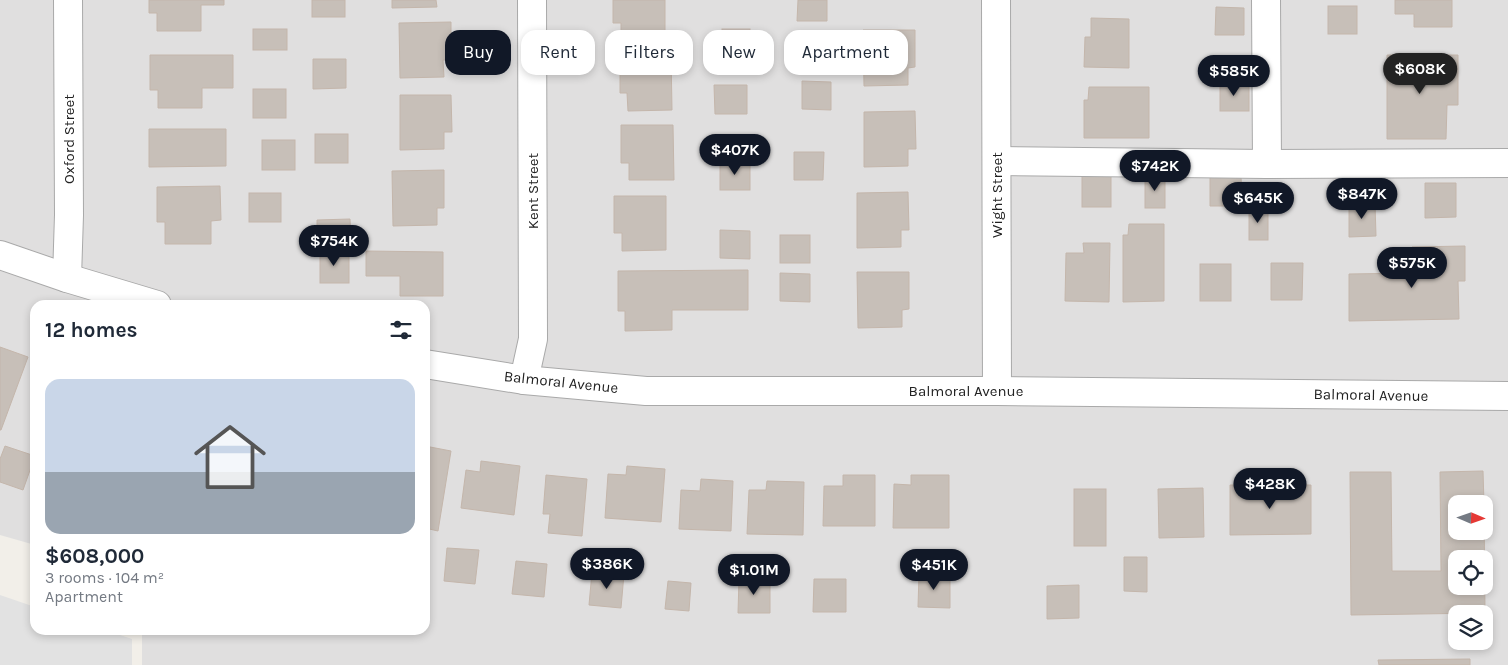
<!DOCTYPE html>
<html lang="en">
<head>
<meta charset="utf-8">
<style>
	body { margin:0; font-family:Karla,sans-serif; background:#f2f2f3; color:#1f2937; height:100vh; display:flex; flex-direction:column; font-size:19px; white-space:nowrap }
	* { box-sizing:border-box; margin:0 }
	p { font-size:16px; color:#747a83 }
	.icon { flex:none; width:28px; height:28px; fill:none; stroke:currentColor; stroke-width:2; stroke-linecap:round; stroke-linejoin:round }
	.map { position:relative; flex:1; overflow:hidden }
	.details { position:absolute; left:30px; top:300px; width:400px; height:335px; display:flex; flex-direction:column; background:#fff; border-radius:15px; box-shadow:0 2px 8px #0003 }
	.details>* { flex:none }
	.top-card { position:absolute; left:445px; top:30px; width:475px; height:45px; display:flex; gap:10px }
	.needle { width:32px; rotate:92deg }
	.tools { position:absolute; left:1448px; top:495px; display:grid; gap:10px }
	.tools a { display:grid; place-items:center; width:45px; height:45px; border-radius:10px; background:#fff; box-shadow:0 2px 8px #0003; font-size:25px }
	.price { position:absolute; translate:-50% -42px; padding:0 11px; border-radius:18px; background:#111827; color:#fff; font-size:16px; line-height:32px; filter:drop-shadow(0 1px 2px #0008) }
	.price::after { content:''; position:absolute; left:50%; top:30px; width:15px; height:11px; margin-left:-8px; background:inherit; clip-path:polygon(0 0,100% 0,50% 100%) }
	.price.on { background:#222; color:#fff }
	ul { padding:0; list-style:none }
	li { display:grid; align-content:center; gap:10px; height:265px; padding:0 15px }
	li span { display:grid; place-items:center; height:155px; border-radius:15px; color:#555 }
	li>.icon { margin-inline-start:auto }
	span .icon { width:90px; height:90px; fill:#fffc; stroke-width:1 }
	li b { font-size:21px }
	h2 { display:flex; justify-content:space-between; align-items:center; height:60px; padding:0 15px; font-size:21px }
	.chip { padding:0 18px; border-radius:15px; background:#fff; box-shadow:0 2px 8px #0003; font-size:18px; line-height:45px }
	.chip.on { background:#111827; color:#fff }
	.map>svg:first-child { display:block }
</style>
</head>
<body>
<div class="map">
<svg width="1508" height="665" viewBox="0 0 1508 665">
	<rect width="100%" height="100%" fill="#f2efe9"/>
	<path fill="#e0dfdf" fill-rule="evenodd" d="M 0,0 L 1508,0 L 1508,665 L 142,665 L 142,630 L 425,630 L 425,305 L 35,305 L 35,545 L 0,535 ZM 1456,504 L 1484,504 L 1484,531 L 1456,531 ZM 1456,559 L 1484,559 L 1484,586 L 1456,586 ZM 1456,614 L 1484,614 L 1484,641 L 1456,641 Z"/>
	<path fill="#e2e2e2" d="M 0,595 L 35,607 L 35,630 L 105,630 L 132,639 L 132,665 L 0,665 Z"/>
	<g fill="#c7bfb8" stroke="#c4b6ab" fill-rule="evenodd">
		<path d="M 149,0 L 224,0 L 224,5 L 201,5 L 201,31 L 157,31 L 157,13 L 149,13 Z"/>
		<rect x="312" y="0" width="33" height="17"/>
		<path d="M 392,0 L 436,0 L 437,7 L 392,8 Z"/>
		<path d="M 613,0 L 665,0 L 665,40 L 621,41 L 621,23 L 613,23 Z"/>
		<path d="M 798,0 L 827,0 L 827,21 L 797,21 Z"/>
		<path d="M 1395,0 L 1452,0 L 1452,27 L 1414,27 L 1414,14 L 1395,14 Z"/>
		<rect x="1328" y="6" width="29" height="28"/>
		<path d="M 1216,7 L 1244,8 L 1244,35 L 1215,35 Z"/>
		<path d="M 1091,18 L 1129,19 L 1129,68 L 1084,67 L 1085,37 L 1091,37 Z"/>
		<path d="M 451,22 L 451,60 L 443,60 L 444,77 L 400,78 L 399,23 Z"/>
		<rect x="253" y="29" width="34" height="21"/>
		<rect x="722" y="29" width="28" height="20"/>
		<path d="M 863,30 L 915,30 L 915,67 L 908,68 L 908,85 L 864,86 Z"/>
		<path d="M 150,55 L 233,55 L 233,88 L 202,88 L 202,108 L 158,108 L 158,90 L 150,90 Z"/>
		<path d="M 671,55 L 672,110 L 628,111 L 627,93 L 620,93 L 620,56 Z"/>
		<path d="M 1387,55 L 1458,55 L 1458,105 L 1447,105 L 1446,139 L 1387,139 Z"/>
		<path d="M 313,59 L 346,59 L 346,88 L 313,89 Z"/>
		<path d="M 802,81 L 831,82 L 831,110 L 802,109 Z"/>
		<rect x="1220" y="83" width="29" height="28"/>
		<path d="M 714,85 L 747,85 L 747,114 L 715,114 Z"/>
		<path d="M 1089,87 L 1149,87 L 1149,138 L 1084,138 L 1084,100 L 1088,100 Z"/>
		<rect x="253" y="89" width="33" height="29"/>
		<path d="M 400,95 L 451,95 L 452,132 L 444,132 L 444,149 L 400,150 Z"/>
		<path d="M 915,111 L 916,149 L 908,149 L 908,166 L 864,167 L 864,112 Z"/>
		<path d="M 621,125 L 673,125 L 674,180 L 629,180 L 629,163 L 621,163 Z"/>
		<path d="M 149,129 L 226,129 L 226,166 L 149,167 Z"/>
		<rect x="315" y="134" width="33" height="29"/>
		<rect x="262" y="140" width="33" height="30"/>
		<path d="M 794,152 L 824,152 L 823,180 L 794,180 Z"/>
		<rect x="720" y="162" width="30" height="28"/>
		<path d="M 444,170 L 444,208 L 437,208 L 437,225 L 393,226 L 392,171 Z"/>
		<path d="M 1210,175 L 1241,175 L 1242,206 L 1210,206 Z"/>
		<rect x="1082" y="176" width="29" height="31"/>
		<rect x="1145" y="177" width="20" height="31"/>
		<path d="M 1425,183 L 1456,183 L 1456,217 L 1425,218 Z"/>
		<path d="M 220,186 L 221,220 L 211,221 L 211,244 L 165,244 L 165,222 L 157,222 L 157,187 Z"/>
		<path d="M 908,192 L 909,230 L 901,230 L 901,247 L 857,248 L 857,193 Z"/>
		<rect x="249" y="193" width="32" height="29"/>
		<path d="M 614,196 L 666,196 L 666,250 L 622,251 L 622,233 L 614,233 Z"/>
		<path d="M 1349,204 L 1375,204 L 1376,236 L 1349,237 Z"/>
		<rect x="1249" y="207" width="19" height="33"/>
		<path d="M 350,219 L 351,241 L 317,241 L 317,220 Z"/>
		<path d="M 1129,224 L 1164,224 L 1164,301 L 1123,302 L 1123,235 L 1128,235 Z"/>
		<path d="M 720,230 L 750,231 L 750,259 L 720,258 Z"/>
		<rect x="780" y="235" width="30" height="28"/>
		<path d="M 1083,243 L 1110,243 L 1109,302 L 1065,301 L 1066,253 L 1084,253 Z"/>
		<path d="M 1465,246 L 1465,281 L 1458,281 L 1459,319 L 1349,321 L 1349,274 L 1412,273 L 1412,247 Z"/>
		<rect x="320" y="251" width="29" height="32"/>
		<path d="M 366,251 L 443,252 L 443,296 L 400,296 L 400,276 L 366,276 Z"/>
		<path d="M 1271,263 L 1303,263 L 1302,300 L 1271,300 Z"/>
		<rect x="1200" y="264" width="31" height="37"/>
		<path d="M 748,270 L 748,310 L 672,310 L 672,330 L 625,331 L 625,311 L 618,311 L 618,271 Z"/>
		<path d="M 857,272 L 909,272 L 909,309 L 902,310 L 902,327 L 858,328 Z"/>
		<path d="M 780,273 L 810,274 L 810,302 L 780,301 Z"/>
		<path d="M 0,347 L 28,357 L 1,430 L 0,430 Z"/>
		<path d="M 5,446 L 35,456 L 23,490 L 0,482 L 0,459 Z"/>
		<path d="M 425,446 L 451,451 L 438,531 L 425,528 Z"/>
		<path d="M 481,461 L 520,466 L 514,515 L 461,508 L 466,470 L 480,472 Z"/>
		<path d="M 627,466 L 665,469 L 661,522 L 605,518 L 608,474 L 626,475 Z"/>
		<path d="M 1483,471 L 1484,504 L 1456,504 L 1456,531 L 1484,531 L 1484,505 L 1485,613 L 1351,615 L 1350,472 L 1391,472 L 1392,571 L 1441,571 L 1440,472 ZM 1456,559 L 1484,559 L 1484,586 L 1456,586 Z"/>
		<path d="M 546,475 L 587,479 L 582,536 L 548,533 L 550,514 L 543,514 Z"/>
		<path d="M 843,475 L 875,475 L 875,526 L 823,526 L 824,486 L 843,486 Z"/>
		<path d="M 911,475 L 949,475 L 949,528 L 893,528 L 894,484 L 911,485 Z"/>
		<path d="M 701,479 L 733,481 L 731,531 L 679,529 L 681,490 L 700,491 Z"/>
		<path d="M 767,481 L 804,482 L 803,535 L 747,534 L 749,490 L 766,490 Z"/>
		<path d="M 1230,485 L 1311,485 L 1311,534 L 1230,535 Z"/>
		<path d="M 1203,488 L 1204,537 L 1159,538 L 1158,489 Z"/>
		<rect x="1074" y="489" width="32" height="57"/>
		<path d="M 447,548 L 479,550 L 475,584 L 444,581 Z"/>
		<path d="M 1124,557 L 1147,557 L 1147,592 L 1124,591 Z"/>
		<path d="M 516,561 L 547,564 L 544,597 L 512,594 Z"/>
		<path d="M 592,572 L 624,574 L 621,608 L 589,605 Z"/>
		<path d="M 919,574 L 950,575 L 950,608 L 918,607 Z"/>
		<path d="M 739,579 L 770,580 L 770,613 L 738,613 Z"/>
		<path d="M 814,579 L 846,579 L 846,612 L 813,612 Z"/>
		<path d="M 668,581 L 691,583 L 689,611 L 665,609 Z"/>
		<path d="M 1079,585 L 1079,618 L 1047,619 L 1047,586 Z"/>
		<path d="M 1470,659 L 1470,665 L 1379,665 L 1378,660 Z"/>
	</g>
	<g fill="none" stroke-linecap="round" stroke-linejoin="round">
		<g stroke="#a9a9a9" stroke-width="30">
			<g id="minor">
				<path d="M 996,0 L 997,391"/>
				<path d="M 1266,0 L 1267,164"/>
				<path d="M 997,161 L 1267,164 L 1508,163"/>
				<path d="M 0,255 L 67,278 L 157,305"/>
				<path d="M 67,278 L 69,215 L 68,0"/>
				<path d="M 425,364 L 524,380 L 646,391 L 997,391 L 1508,396"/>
				<path d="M 524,380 L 533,339 L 532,0"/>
			</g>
		</g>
		<use href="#minor" stroke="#fff" stroke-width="28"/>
	</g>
	<g text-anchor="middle" stroke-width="4" stroke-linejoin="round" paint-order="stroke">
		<g font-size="15" fill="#222" stroke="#fff">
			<text transform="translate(69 139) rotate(-90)" y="5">Oxford Street</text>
			<text transform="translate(533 191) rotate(-90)" y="5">Kent Street</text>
			<text transform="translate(997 195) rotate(-90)" y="5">Wight Street</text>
			<text transform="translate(561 382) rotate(6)" y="5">Balmoral Avenue</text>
			<text x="966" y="396">Balmoral Avenue</text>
			<text transform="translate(1371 395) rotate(1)" y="5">Balmoral Avenue</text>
		</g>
	</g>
</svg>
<div class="tools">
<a><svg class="needle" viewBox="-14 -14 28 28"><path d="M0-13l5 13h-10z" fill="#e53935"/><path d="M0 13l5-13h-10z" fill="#747a83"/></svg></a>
<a><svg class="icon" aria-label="locate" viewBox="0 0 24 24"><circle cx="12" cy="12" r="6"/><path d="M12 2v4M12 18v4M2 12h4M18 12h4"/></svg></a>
<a><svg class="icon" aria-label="layers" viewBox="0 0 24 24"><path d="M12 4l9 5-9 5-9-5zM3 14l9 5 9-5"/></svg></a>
</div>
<b class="price on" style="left:1420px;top:95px">$608K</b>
<b class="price" style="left:1234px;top:97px">$585K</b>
<b class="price" style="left:735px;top:176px">$407K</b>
<b class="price" style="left:1155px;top:192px">$742K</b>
<b class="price" style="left:1362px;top:220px">$847K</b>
<b class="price" style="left:1258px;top:224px">$645K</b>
<b class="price" style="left:334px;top:267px">$754K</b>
<b class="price" style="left:1412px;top:289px">$575K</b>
<b class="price" style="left:1270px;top:510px">$428K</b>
<b class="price" style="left:607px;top:590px">$386K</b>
<b class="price" style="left:934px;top:591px">$451K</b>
<b class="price" style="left:754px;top:596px">$1.01M</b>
<div class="top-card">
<a class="chip on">Buy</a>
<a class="chip">Rent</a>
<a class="chip">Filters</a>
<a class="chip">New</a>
<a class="chip">Apartment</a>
</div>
<section class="details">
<h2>12 homes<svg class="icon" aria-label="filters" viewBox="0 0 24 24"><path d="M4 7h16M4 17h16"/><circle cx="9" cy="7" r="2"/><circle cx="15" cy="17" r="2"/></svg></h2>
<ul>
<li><span style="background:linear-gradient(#c9d6e8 60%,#9aa5b1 0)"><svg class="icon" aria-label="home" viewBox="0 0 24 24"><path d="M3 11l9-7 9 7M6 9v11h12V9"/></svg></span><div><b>$608,000</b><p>3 rooms · 104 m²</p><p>Apartment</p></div></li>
</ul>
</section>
</div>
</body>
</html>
